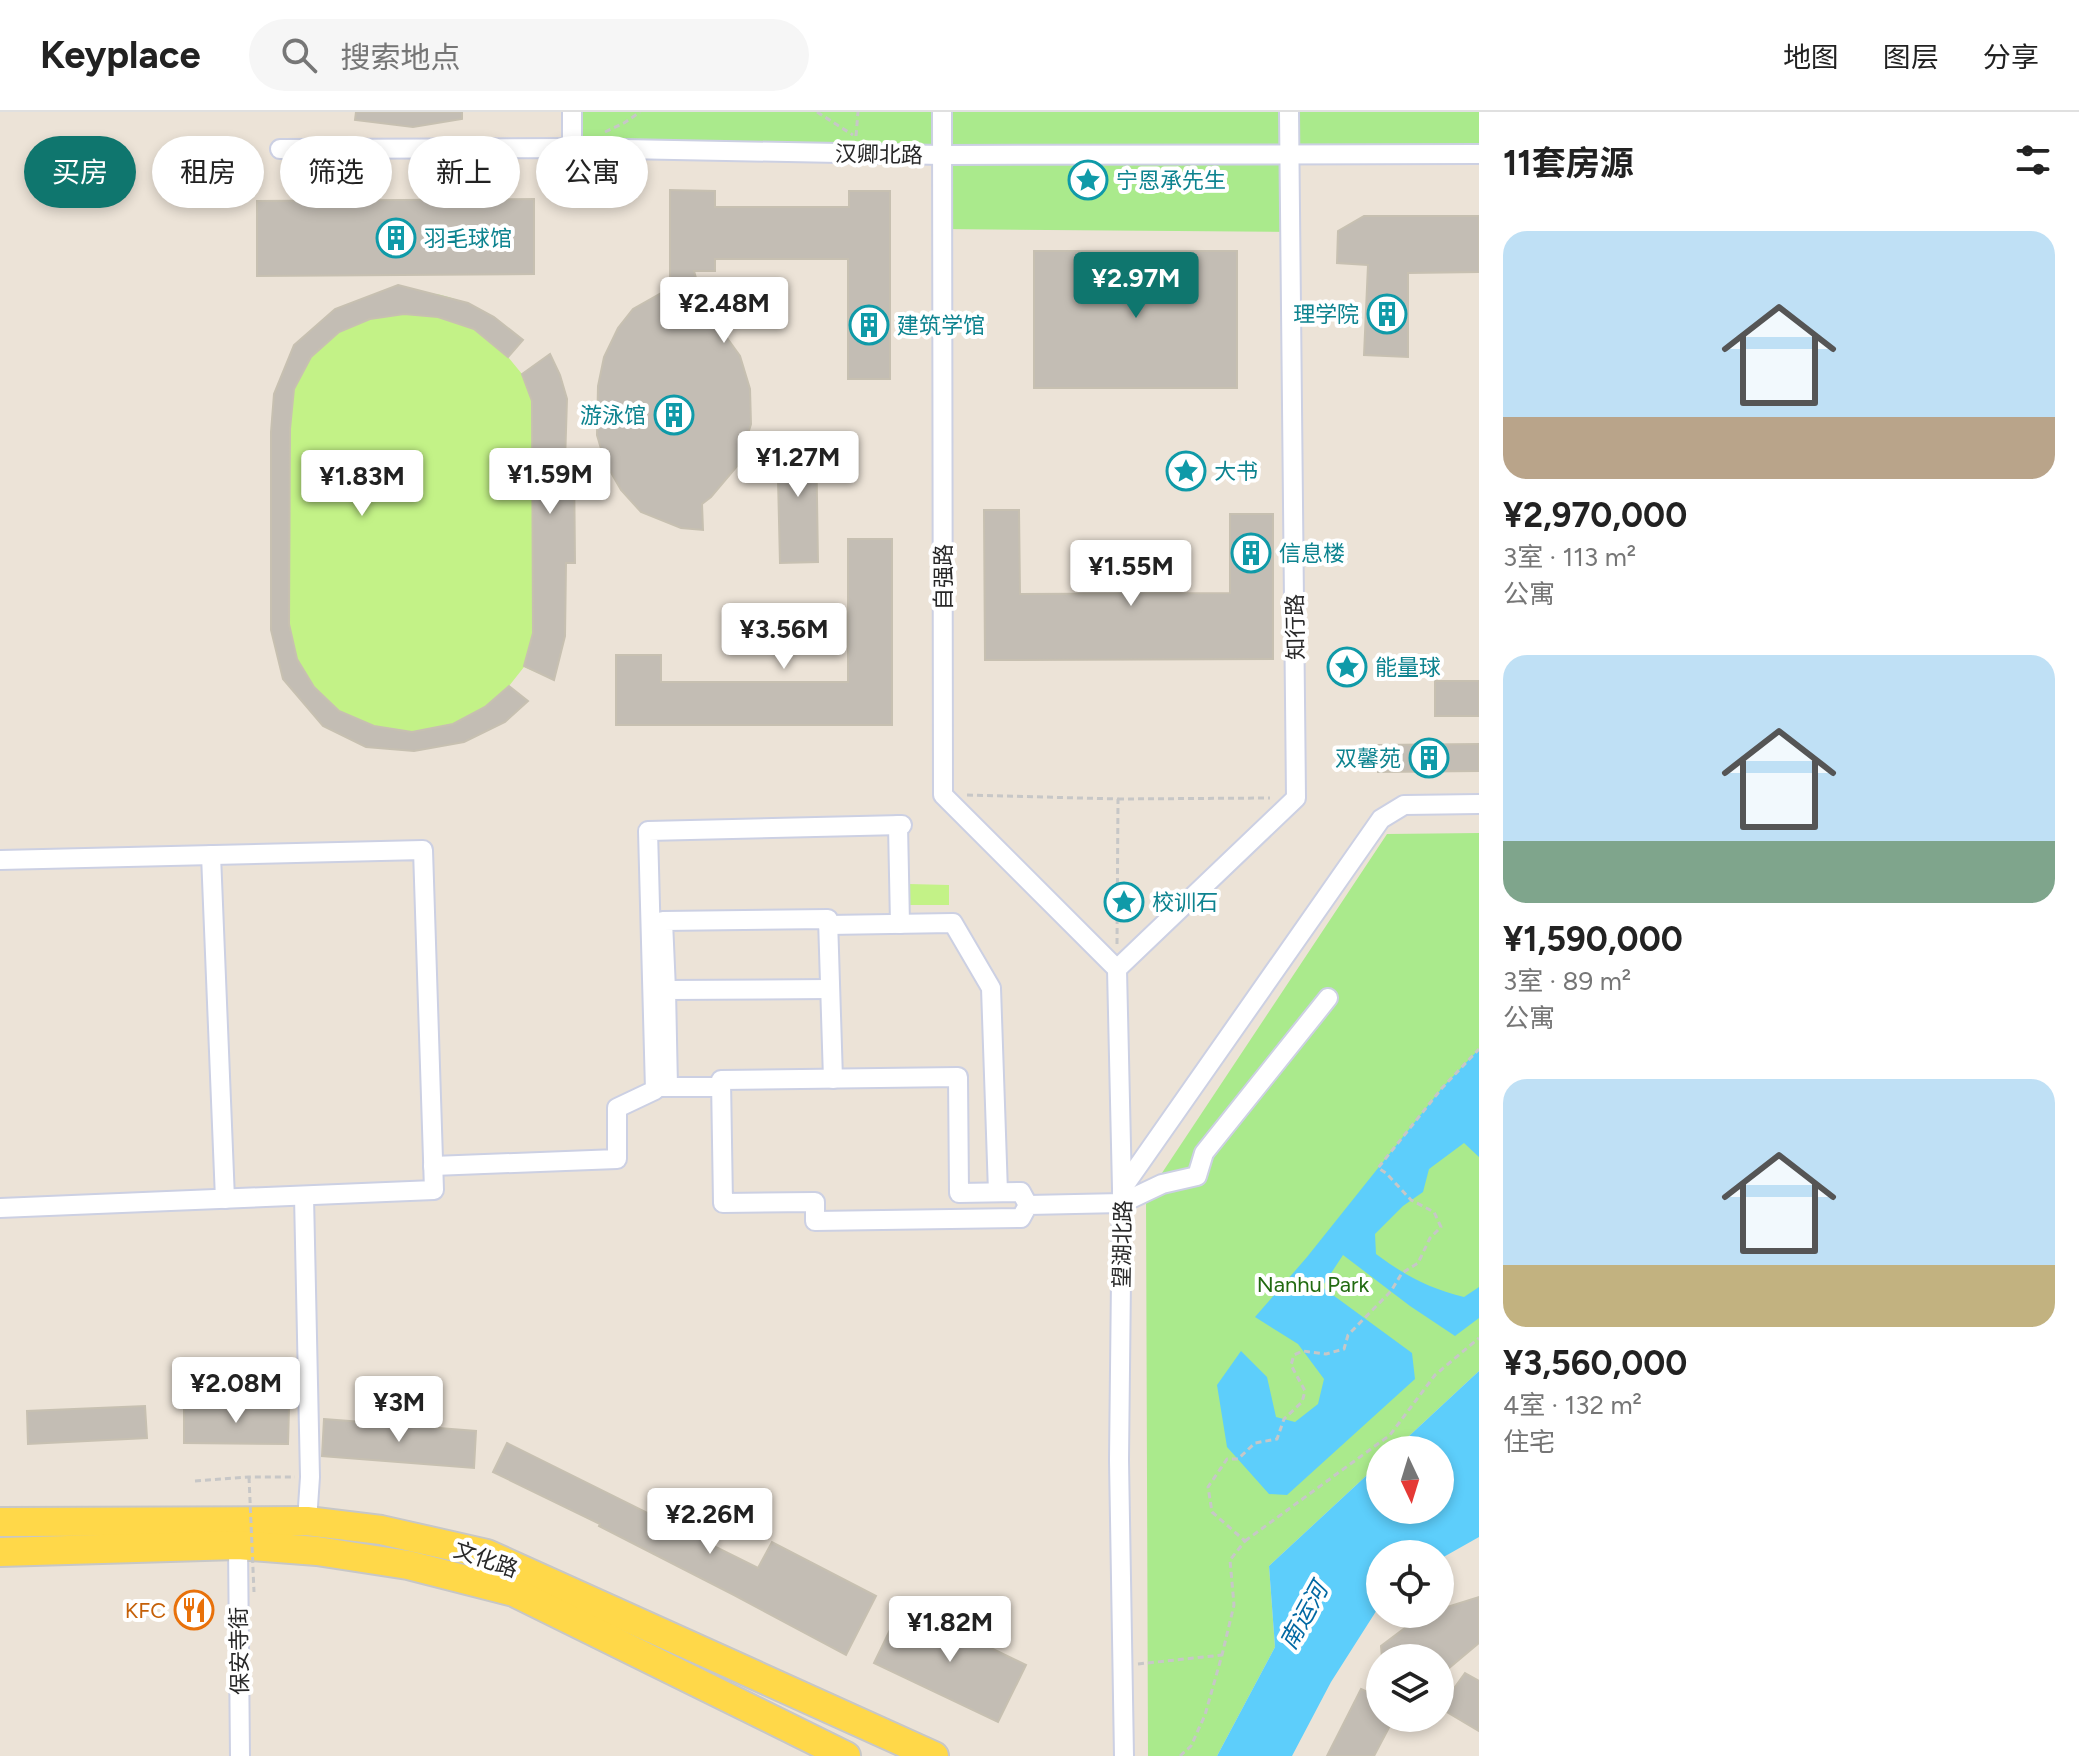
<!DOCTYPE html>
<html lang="zh">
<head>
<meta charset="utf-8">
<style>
	body { margin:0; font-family:Figtree,"Noto Sans SC",sans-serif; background:#f6f6f6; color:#222; height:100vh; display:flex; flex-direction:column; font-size:30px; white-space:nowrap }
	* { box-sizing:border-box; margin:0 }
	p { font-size:26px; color:#767676 }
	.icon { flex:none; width:44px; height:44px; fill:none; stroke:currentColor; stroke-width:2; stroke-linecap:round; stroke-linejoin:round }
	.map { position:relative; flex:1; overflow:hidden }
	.drawer { display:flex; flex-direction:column; background:#fff; width:600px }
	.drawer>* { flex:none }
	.banner { position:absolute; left:24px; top:24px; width:760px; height:72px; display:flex; gap:16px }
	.needle { width:52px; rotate:176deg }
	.fabs { position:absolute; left:1366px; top:1324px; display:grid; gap:16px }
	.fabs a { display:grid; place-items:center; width:88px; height:88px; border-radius:50%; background:#fff; box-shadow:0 4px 12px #0003; font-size:40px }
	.price { position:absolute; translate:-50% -68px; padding:0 18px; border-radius:8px; background:#fff; color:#222; font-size:26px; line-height:52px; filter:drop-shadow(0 2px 4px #0008) }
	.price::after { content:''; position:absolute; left:50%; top:48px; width:24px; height:18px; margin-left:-12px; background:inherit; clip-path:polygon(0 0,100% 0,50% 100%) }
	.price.current { background:#0f766e; color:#fff }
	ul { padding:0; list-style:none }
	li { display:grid; align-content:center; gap:16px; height:424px; padding:0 24px }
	li span { display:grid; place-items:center; height:248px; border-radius:24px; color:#555 }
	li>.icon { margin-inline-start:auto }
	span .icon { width:144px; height:144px; fill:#fffc; stroke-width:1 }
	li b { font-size:34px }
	h2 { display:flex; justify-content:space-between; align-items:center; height:96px; padding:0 24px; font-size:34px }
	.pill { padding:0 28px; border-radius:36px; background:#fff; box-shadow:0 4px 12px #0003; font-size:28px; line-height:72px }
	.pill.current { background:#0f766e; color:#fff }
	header { display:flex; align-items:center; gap:48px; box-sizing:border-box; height:112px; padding:0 40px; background:#fff; border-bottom:2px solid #e0e0e0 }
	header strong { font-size:38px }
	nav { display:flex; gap:44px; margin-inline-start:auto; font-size:28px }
	.search { width:560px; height:72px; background:#f6f6f6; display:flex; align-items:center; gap:20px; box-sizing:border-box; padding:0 28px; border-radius:44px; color:#767676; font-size:30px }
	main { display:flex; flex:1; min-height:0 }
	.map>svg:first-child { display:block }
</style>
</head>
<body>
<header>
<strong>Keyplace</strong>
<div class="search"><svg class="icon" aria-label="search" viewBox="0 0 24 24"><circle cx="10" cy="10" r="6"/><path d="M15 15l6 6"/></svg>搜索地点</div>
<nav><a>地图</a><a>图层</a><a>分享</a></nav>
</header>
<main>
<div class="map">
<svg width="1479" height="1644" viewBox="0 0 1479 1644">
	<rect width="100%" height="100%" fill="#ece3d7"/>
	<g fill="#aaea8c">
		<path d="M 572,0 L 1479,0 L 1479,42 L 1290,43 L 1291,120 L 943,117 L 942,44 L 572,36 Z"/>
		<path d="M 1479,721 L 1479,1259 L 1394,1338 L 1380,1338 L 1380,1351 L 1269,1454 L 1275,1535 L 1217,1644 L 1148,1644 L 1146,1085 L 1387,722 Z"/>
	</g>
	<g fill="#c3f287">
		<path d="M 377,181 C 394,181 411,179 428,181 C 466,185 494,206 523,228 L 508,245 L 522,262 L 550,242 L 560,263 L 567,287 L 565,350 L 574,350 L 575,451 L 566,452 L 565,524 L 554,568 L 524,555 L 509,574 L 528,589 L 505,610 L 464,630 L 414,639 L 366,635 L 323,614 L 283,567 L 271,518 L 271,320 L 274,282 L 294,233 L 335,197 Z"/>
		<path d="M 909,772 L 949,773 L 949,793 L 909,793 Z"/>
	</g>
	<g fill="#5dcefb">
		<path d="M 1479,937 L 1479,1045 L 1464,1031 L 1429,1057 L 1423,1080 L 1403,1094 L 1375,1122 L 1376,1142 C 1406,1164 1428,1176 1464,1185 L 1479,1175 L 1479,1206 L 1455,1224 L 1410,1194 L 1343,1143 L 1322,1175 L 1412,1241 L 1415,1267 L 1287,1383 L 1269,1382 L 1227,1335 L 1217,1273 L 1241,1239 L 1267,1265 L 1276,1305 L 1295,1310 L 1318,1292 L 1324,1267 L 1298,1232 L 1255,1205 L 1307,1145 L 1442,976 Z"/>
		<path d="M 1479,1259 L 1479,1425 L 1440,1447 L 1440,1442 L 1380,1442 L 1380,1493 L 1331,1570 L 1292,1644 L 1217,1644 L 1275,1535 L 1269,1454 L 1380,1351 L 1380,1398 L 1440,1398 L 1440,1338 L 1394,1338 Z"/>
	</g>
	<g fill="#c3bdb4" stroke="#c7c0b1" stroke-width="2">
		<path d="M 356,0 L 462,0 L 462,7 L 413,15 L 355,8 Z"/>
		<path d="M 670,78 L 715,79 L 715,95 L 849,95 L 849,79 L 890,79 L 890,267 L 848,267 L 848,147 L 715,147 L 715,159 L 694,159 L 704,194 L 740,244 L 750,277 L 751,312 L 738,353 L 711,385 L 702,392 L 703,418 L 681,416 L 641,400 L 621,378 L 605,350 L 597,323 L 598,274 L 604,245 L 618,216 L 633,197 L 670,176 Z"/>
		<path d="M 534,87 L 534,162 L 257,164 L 257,89 Z"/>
		<path d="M 1364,104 L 1479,104 L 1479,160 L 1408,161 L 1408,245 L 1364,243 L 1368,153 L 1337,151 L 1338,119 Z"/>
		<rect x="1034" y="139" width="203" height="137"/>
		<path d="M 398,173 L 468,191 L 494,205 L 523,228 L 508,245 L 474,217 L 438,205 L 404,202 L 370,207 L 339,220 L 311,245 L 294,277 L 290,317 L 289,512 L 297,547 L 314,575 L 339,599 L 374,614 L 412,620 L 453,612 L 485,595 L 509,574 L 528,589 L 505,610 L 464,630 L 414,639 L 366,635 L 323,614 L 283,567 L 271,518 L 271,320 L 274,282 L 294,233 L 335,197 Z"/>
		<path d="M 550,242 L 560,263 L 567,287 L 565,350 L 574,350 L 575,451 L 566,451 L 565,524 L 554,568 L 524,554 L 533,521 L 532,289 L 522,262 Z"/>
		<path d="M 777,324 L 816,324 L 818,450 L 780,451 Z"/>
		<path d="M 984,398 L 1019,398 L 1020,482 L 1230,481 L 1230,402 L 1273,402 L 1273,547 L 985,548 Z"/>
		<path d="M 848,427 L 892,427 L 892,613 L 616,613 L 616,543 L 661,543 L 661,570 L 848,570 Z"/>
		<rect x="1435" y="569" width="44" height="35"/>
		<path d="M 1479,632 L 1479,659 L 1378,660 L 1378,633 Z"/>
		<path d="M 145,1294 L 147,1326 L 28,1332 L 27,1299 Z"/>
		<path d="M 184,1295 L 289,1296 L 288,1332 L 184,1331 Z"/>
		<path d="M 324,1307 L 476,1319 L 474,1356 L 322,1344 Z"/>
		<path d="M 507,1331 L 758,1456 L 772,1430 L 876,1484 L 846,1543 L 734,1483 L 599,1414 L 600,1412 L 493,1360 Z"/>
		<path d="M 1479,1485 L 1479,1531 L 1449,1556 L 1440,1559 L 1440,1546 L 1382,1546 L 1381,1534 L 1410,1512 L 1431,1502 L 1440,1502 L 1440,1498 L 1444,1496 Z"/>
		<path d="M 902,1493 L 1026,1553 L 998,1610 L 874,1551 Z"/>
		<path d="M 1465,1561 L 1479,1569 L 1479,1619 L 1440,1596 Z"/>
		<path d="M 1361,1577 L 1380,1586 L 1380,1606 L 1394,1606 L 1374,1644 L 1327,1644 Z"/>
	</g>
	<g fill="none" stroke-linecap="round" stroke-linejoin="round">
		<g stroke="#ccd0e3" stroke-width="22">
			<g id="minor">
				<path d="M 942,0 L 943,683 L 1117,857"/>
				<path d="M 572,36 L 572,0"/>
				<path d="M 280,37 L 572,36 L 942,43 L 1479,42"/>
				<path d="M 898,713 L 900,812"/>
				<path d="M 211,743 L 225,1087"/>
				<path d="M 0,748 L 423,738 L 434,1078 L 0,1096"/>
				<path d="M 828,813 L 953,811 L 991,876 L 998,1080"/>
				<path d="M 1117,857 L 1296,686 L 1289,0"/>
				<path d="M 1117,857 L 1122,1077"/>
				<path d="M 666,878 L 663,809 L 828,807 L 833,967"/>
				<path d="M 656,975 L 721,975"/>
				<path d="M 668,975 L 666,878 L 830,877"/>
				<path d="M 433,1054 L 617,1047 L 617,996 L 655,978 L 648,719 L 902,713"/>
				<path d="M 304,1084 L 310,1365 L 307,1409"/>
				<path d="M 1028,1093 L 1021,1106 L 815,1109 L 815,1090 L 723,1091 L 721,968 L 958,965 L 959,1081 L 1021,1080 L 1028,1093 L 1122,1091 L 1162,1072 L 1197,1064 L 1204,1041 L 1328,886"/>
				<path d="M 238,1433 L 240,1644"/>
				<path d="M 1124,1644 L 1119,1348 L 1122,1077 L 1381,707 L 1404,693 L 1479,692"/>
			</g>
		</g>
		<g stroke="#c7c7c7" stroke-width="32">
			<g id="primary">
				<path d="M 0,1410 L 307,1409 L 381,1418 L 487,1442 L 934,1644"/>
				<path d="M 0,1440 L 238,1433 L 317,1439 L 408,1453 L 514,1480 L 846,1644"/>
			</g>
		</g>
		<g stroke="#c7c7c7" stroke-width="3" stroke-dasharray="6 4" stroke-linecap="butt">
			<path d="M 817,0 L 853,23"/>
			<path d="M 605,20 L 624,11 L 640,0"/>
			<path d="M 856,24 L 858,0"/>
			<path d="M 967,683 L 1118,687 L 1117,833"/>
			<path d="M 1118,687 L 1270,686"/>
			<path d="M 195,1369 L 249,1365 L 295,1365"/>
			<path d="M 1245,1429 L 1390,1323 L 1435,1263 L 1479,1226"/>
			<path d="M 1138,1552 L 1222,1543"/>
			<path d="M 1180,1644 L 1191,1634 L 1205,1603 L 1222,1543 L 1234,1493 L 1230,1448 L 1245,1429 L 1212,1400 L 1208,1375 L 1227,1347 L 1238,1347 L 1255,1331 L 1277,1327 L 1284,1307 L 1302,1290 L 1305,1279 L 1291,1253 L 1294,1243 L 1303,1239 L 1326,1242 L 1344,1237 L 1348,1223 L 1391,1179 L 1402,1161 L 1418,1151 L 1430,1126 L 1441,1115 L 1434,1100 L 1411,1088 L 1386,1061 L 1378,1056 L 1442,976 L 1479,937"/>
		</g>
		<use href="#minor" stroke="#fff" stroke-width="18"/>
		<use href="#primary" stroke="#ffd849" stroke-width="28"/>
		<path stroke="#c7c7c7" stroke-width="3" stroke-dasharray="6 4" stroke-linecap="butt" d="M 249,1365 L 254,1480"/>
	</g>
	<defs>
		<g id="sight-ring" transform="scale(2)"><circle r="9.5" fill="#fff" stroke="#0f9aa8" stroke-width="1.5"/><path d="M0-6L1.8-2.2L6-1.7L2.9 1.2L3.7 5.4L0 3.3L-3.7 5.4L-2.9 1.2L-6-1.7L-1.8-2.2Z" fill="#0f9aa8"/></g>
		<g id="building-ring" transform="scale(2)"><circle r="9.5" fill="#fff" stroke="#0f9aa8" stroke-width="1.5"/><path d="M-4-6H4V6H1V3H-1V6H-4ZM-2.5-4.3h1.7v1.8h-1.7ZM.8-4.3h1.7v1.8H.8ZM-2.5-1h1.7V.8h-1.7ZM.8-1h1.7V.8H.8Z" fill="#0f9aa8"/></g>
		<g id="restaurant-ring" transform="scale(2)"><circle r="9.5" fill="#fff" stroke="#e8710a" stroke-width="1.5"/><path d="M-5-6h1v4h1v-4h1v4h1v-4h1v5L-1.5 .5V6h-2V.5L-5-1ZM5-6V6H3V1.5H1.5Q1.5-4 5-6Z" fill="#e8710a"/></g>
	</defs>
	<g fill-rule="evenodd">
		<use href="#sight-ring" x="1088" y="68"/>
		<use href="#building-ring" x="396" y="126"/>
		<use href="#building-ring" x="1387" y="202"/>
		<use href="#building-ring" x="869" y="213"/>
		<use href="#building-ring" x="674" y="303"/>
		<use href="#sight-ring" x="1186" y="359"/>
		<use href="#building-ring" x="1251" y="441"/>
		<use href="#sight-ring" x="1347" y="555"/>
		<use href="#building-ring" x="1429" y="646"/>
		<use href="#sight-ring" x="1124" y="790"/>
		<use href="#restaurant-ring" x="194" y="1498"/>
	</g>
	<g text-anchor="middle" stroke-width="8" stroke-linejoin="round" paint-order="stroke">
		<g font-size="22" fill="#282828" stroke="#fff">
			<text transform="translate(879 42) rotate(1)" y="8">汉卿北路</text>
			<text transform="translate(943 465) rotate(-90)" y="8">自强路</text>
			<text transform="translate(1295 515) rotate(-91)" y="8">知行路</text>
			<text transform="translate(1122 1132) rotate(-89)" y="8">望湖北路</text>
			<text transform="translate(486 1447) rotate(19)" y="8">文化路</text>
			<text transform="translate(239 1539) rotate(-91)" y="8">保安寺街</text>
		</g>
		<g font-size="22" fill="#0d838f" stroke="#fff" text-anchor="start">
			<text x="1116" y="76">宁恩承先生</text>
			<text x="424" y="134">羽毛球馆</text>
			<text x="1359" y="210" text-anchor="end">理学院</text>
			<text x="897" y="221">建筑学馆</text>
			<text x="646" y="311" text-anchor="end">游泳馆</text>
			<text x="1214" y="367">大书</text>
			<text x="1279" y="449">信息楼</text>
			<text x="1375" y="563">能量球</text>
			<text x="1401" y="654" text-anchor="end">双馨苑</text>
			<text x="1152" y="798">校训石</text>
		</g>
		<g font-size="22" fill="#226b11" stroke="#fff">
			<text x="1313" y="1180">Nanhu Park</text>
		</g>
		<g font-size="22" fill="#c56008" stroke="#fff" text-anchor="end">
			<text x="166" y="1506">KFC</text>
		</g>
		<g font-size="24" font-style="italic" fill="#0068a3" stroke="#fff">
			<text transform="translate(1304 1504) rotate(-61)" y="8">南运河</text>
		</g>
	</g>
</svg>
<div class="fabs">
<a><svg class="needle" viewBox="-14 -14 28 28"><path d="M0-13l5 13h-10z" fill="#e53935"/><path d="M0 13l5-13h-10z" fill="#767676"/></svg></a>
<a><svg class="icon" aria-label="locate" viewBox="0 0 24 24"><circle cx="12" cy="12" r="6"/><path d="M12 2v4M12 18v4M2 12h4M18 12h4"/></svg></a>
<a><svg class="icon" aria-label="layers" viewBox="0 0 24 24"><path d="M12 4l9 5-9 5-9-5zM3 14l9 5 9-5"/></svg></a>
</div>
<b class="price current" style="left:1136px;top:208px">¥2.97M</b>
<b class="price" style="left:724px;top:233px">¥2.48M</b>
<b class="price" style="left:798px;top:387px">¥1.27M</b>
<b class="price" style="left:550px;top:404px">¥1.59M</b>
<b class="price" style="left:362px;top:406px">¥1.83M</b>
<b class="price" style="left:1131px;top:496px">¥1.55M</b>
<b class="price" style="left:784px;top:559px">¥3.56M</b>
<b class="price" style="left:236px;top:1313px">¥2.08M</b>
<b class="price" style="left:399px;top:1332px">¥3M</b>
<b class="price" style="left:710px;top:1444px">¥2.26M</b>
<b class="price" style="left:950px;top:1552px">¥1.82M</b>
<div class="banner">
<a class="pill current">买房</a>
<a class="pill">租房</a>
<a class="pill">筛选</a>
<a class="pill">新上</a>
<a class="pill">公寓</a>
</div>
</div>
<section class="drawer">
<h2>11套房源<svg class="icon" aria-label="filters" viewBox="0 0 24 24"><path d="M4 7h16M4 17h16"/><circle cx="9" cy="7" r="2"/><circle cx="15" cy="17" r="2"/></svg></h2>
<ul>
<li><span style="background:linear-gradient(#bfe0f5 75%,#b9a48a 0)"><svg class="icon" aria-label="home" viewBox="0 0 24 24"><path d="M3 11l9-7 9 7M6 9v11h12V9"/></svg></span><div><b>¥2,970,000</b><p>3室 · 113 m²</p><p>公寓</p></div></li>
<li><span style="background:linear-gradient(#bfe0f5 75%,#7fa58c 0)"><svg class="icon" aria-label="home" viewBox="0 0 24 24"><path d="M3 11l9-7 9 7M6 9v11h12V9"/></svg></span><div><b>¥1,590,000</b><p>3室 · 89 m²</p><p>公寓</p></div></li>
<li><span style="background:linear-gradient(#bfe0f5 75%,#c2b280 0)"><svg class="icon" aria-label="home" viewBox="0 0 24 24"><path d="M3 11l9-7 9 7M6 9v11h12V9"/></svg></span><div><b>¥3,560,000</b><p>4室 · 132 m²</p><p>住宅</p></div></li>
</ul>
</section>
</main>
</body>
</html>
